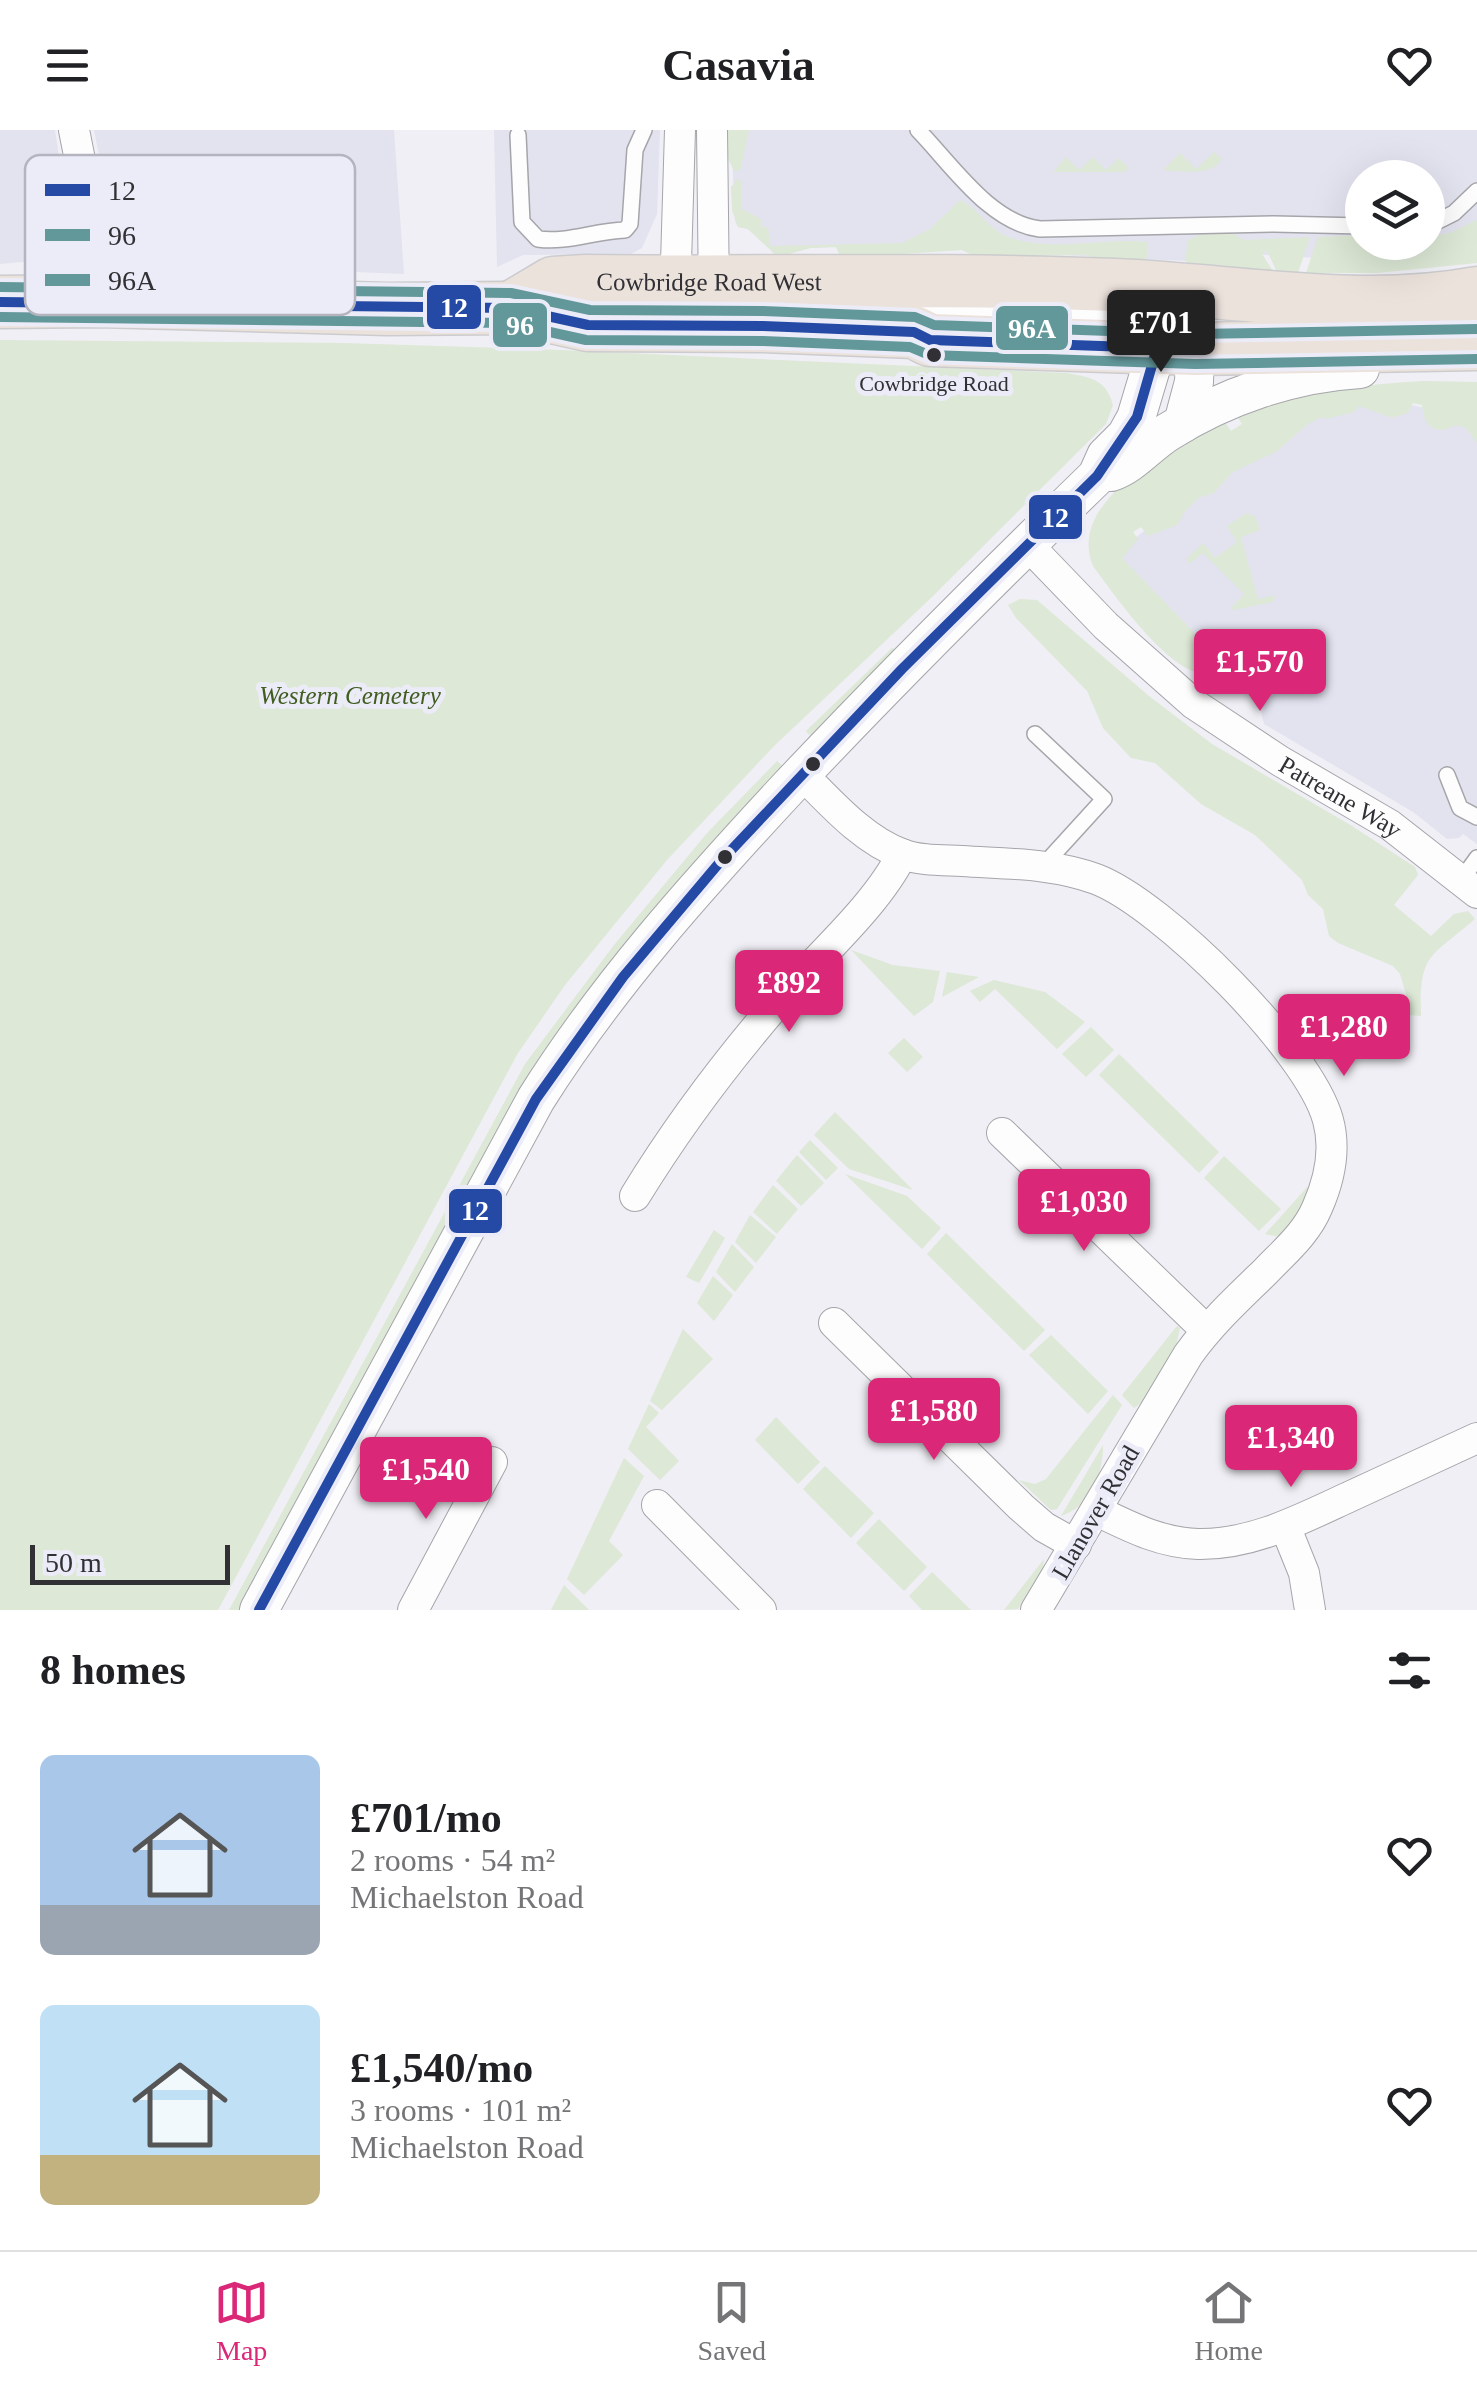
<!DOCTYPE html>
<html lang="en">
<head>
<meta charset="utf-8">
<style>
	body { margin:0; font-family:Georgia,serif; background:#f6f6f6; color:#202124; height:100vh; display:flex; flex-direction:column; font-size:38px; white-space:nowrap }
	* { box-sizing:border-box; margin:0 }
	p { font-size:32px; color:#757577 }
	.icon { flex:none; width:55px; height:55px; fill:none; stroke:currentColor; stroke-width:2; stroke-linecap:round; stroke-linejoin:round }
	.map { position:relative; height:1480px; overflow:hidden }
	.details { display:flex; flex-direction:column; background:#fff; flex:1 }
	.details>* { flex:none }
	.buttons { position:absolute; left:1345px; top:30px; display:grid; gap:20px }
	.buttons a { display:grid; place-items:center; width:100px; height:100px; border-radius:50%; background:#fff; box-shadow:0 10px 40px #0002; font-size:50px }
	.scale { position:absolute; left:30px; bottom:25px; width:200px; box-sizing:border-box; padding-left:10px; border:5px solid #303035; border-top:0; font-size:28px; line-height:35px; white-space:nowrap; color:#303035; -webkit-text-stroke:8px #ececf8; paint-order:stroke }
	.price { position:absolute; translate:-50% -85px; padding:0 22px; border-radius:10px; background:#db2777; color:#fff; font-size:32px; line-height:65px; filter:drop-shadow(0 2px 5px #0008) }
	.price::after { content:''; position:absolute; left:50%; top:60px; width:30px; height:22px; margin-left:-15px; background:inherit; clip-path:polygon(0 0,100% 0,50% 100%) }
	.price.current { background:#222; color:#fff }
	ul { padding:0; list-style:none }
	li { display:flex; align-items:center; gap:30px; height:250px; padding:0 40px }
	li span { display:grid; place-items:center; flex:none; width:280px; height:200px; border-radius:15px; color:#555 }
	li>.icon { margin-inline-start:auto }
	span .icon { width:120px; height:120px; fill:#fffc; stroke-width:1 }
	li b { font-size:42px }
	h2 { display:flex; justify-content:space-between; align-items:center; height:120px; padding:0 40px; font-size:42px }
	header { display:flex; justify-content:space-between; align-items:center; height:130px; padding:0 40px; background:#fff; font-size:45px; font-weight:700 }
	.tab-bar { display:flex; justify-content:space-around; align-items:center; height:140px; border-top:2px solid #e0e0e0; background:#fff; font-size:28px; color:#757577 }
	.tab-bar a { display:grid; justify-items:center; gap:5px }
	.tab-bar .current { color:#db2777 }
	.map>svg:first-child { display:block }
</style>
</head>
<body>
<header><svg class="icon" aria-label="menu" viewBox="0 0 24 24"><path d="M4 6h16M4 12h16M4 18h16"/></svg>Casavia<svg class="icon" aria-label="heart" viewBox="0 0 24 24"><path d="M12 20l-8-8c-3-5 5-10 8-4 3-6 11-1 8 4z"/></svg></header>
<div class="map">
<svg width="1477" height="1480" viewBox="0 0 1477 1480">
	<rect width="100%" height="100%" fill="#efeff5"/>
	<g fill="#e3e3f0" fill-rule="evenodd">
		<path d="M 0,0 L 55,0 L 70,103 L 64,116 L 45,130 L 0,134 Z"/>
		<path d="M 94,0 L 394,0 L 404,144 L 185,135 L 184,130 L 135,124 L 113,96 Z"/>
		<path d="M 494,0 L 660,0 L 657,84 L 642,118 L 631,124 L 523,125 L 497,137 Z"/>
		<path d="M 731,0 L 1477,0 L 1477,116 L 1371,131 L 1248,124 L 1193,134 L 1185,131 L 962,120 L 840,122 L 836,117 L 810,118 L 778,127 L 748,99 L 738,97 L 735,91 ZM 1362,48 L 1428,48 L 1428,112 L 1362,112 Z"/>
		<path d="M 1319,264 L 1407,274 L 1477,290 L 1477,714 L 1463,704 L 1459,708 L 1447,709 L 1413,682 L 1264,594 L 1258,569 L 1264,553 L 1233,531 L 1227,535 L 1112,426 Z"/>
	</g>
	<g fill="#dde8d6">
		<path d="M 714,0 L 749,0 L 740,41 L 734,41 Z"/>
		<path d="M 1214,22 L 1222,29 C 1213,46 1184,41 1166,41 L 1164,39 L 1180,23 L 1196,39 Z"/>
		<path d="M 1066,27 L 1079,40 L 1093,27 L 1106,40 L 1119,28 L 1129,38 L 1124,42 L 1053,42 Z"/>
		<path d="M 738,49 L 742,51 L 742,79 L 761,89 L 761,97 L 768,97 L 770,116 L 902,113 L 930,99 L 960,70 C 978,78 988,99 1008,107 C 1052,123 1103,107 1147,112 L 1147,128 L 1123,133 L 1083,125 L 1012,126 L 1002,132 L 976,127 L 962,120 L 841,128 L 836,117 L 810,118 L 778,127 L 748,99 L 738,97 L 732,80 L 731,57 Z"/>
		<path d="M 1477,90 L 1477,133 L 1377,143 L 1306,143 L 1318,107 L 1362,105 L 1362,112 L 1428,112 L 1428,108 L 1452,102 Z"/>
		<path d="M 1232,103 L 1244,110 L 1310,107 L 1298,143 L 1277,142 L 1267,121 L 1262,124 L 1273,141 L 1193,134 L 1185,131 L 1188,110 L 1200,105 Z"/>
		<path d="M 0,210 L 344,213 L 562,220 L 1066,243 C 1090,247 1106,249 1113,275 L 1106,294 L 932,467 L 774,616 L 667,730 L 565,855 L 518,923 L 218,1480 L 0,1480 Z"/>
		<path d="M 1423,251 L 1477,252 L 1477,313 L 1466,298 L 1456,295 C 1435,307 1424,296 1422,275 L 1413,273 L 1408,283 L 1392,288 L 1359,276 L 1354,282 L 1326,289 L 1322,287 L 1308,294 L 1277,321 L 1233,342 L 1214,363 L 1200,367 L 1186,380 L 1177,395 L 1148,406 L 1141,397 L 1133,402 L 1138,409 L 1122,428 L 1215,524 L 1237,504 L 1249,507 L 1250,517 L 1241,530 C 1229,532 1219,542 1205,543 C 1171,546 1112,462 1093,436 C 1065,368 1177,318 1224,291 L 1231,301 L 1242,294 L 1237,286 C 1301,263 1355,255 1423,251 Z"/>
		<path d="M 1246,383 L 1255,386 L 1260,400 L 1241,407 L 1258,469 L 1276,465 L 1273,472 L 1234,480 L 1231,478 L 1244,464 L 1203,423 L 1189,434 L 1186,429 L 1203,413 L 1215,428 L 1237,412 L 1227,396 Z"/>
		<path d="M 1020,469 L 1037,470 L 1149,566 L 1212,614 L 1352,696 L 1415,737 L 1418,745 L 1394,775 L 1431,806 L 1454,784 L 1468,781 L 1475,789 C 1430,828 1419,823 1421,886 L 1409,885 L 1402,875 L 1406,864 L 1400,844 L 1393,836 L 1338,813 L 1329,806 L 1323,779 L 1308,765 L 1302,750 L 1255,705 L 1201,674 L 1155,633 L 1131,628 L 1103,598 L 1087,561 L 1016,488 L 1008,475 Z"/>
		<path d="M 892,518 L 895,520 L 814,610 L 806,601 Z"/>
		<path d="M 777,631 L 786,639 L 700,730 L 243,1480 L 229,1480 L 525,934 L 614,815 L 708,702 Z"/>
		<path d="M 851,820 L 893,835 L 940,841 L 933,872 L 914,886 Z"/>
		<path d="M 947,842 L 979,847 L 942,867 Z"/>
		<path d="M 994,850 L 1045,862 L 1085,892 L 1057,919 L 995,859 L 980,872 L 970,861 Z"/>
		<path d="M 1091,897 L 1114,920 L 1086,947 L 1062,924 Z"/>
		<path d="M 904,908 L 923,927 L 907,942 L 888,923 Z"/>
		<path d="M 1119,924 L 1219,1022 L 1199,1043 L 1099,945 Z"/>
		<path d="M 835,982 L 913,1060 L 849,1039 L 814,1005 Z"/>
		<path d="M 810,1010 L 838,1038 L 826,1050 L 799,1022 Z"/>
		<path d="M 797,1025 L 824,1053 L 801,1076 L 776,1051 Z"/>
		<path d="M 1224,1026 L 1281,1079 L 1259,1101 L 1204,1048 Z"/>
		<path d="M 845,1044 L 907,1066 L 941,1098 L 922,1119 Z"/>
		<path d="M 1310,1054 L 1300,1078 L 1280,1107 L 1265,1104 Z"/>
		<path d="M 773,1055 L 798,1079 L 777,1104 L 753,1082 Z"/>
		<path d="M 750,1085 L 776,1107 L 756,1133 L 735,1112 Z"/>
		<path d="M 714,1100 L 725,1108 L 699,1153 L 686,1147 Z"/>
		<path d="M 946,1103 L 1045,1200 L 1024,1221 L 927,1124 Z"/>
		<path d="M 732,1114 L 754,1137 L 735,1162 L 716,1142 Z"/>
		<path d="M 713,1146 L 733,1165 L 714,1191 L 697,1173 Z"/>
		<path d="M 1177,1196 L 1180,1198 L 1176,1217 L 1141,1273 L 1134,1278 L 1122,1265 Z"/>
		<path d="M 683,1199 L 713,1229 L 662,1280 L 650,1271 Z"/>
		<path d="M 1051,1205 L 1108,1261 L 1088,1284 L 1029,1225 Z"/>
		<path d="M 1113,1265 L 1122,1275 L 1057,1379 L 1051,1380 L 1019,1350 L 1035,1354 L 1046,1349 Z"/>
		<path d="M 649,1274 L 659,1283 L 646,1297 L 679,1331 L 660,1350 L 628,1319 Z"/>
		<path d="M 776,1287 L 820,1332 L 798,1354 L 755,1310 Z"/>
		<path d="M 1103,1315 C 1103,1344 1091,1376 1061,1386 Z"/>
		<path d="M 624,1328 L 644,1346 L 609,1411 L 623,1425 L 584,1465 L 567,1449 Z"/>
		<path d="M 825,1336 L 874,1383 L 851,1408 L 803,1359 Z"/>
		<path d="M 879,1389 L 927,1437 L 904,1461 L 856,1413 Z"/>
		<path d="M 1044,1429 L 1042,1446 L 1018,1479 L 1004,1480 Z"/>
		<path d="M 932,1442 L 971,1480 L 922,1480 L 909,1466 Z"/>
		<path d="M 564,1455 L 589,1480 L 551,1480 Z"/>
	</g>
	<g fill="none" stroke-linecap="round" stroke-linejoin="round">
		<g stroke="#a5a5aa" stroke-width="18">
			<g id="service">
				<path d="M 918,0 C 952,35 990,93 1040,99 L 1274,94 L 1362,96"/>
				<path d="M 518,5 L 522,92 L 538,109 C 567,113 594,101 625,100 L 630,94 L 635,20 L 644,0"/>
				<path d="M 1428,96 L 1454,83 L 1477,61"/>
				<path d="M 1035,604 L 1104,669 L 1042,737"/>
				<path d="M 1447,645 L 1460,678 L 1477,687"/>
				<path d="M 1462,749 L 1477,728"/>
			</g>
		</g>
		<g stroke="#a5a5aa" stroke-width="32">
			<g id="minor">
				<path d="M 74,0 L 90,80 L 100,171"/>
				<path d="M 712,0 L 714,167"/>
				<path d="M 675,166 L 680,0"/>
				<path id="s1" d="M 1027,414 L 1106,496 L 1194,574 L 1280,631 L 1390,695 L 1477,763"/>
				<path d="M 802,644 C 830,672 863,710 902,724 C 921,731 942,730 962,731 C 1007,734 1053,733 1096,749 C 1162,774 1309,920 1328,990 C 1336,1019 1329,1051 1317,1078 C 1306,1104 1284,1122 1265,1142 C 1238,1168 1210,1194 1188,1225 L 1036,1480"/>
				<path d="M 1002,1003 L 1206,1200"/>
				<path d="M 635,1066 C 679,994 729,928 785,864 C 822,823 879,772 902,724"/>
				<path d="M 834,1193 L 1021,1377 L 1044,1397 L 1076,1415"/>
				<path d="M 657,1375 L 761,1480"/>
				<path d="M 1097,1381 C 1130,1397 1161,1413 1198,1414 C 1253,1415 1303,1388 1351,1366 C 1393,1347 1435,1327 1477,1308"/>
				<path d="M 1285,1396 L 1304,1443 L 1310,1480"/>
				<path d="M 413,1480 L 492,1332"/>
			</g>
		</g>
		<g stroke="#a5a5aa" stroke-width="40">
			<g id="tertiary">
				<path d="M 913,153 L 952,180 L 1176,191 L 1195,219 L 1194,252 L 1183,293"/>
				<path d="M 1111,342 C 1131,336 1150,313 1168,302 C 1225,266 1293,243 1360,239"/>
				<path d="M 259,1480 L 536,969 C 607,856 697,756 788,658 C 889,551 992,448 1097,346 L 1106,326 L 1126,306 L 1136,288 L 1157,218 L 1176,191 L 1177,161"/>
			</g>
		</g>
		<g stroke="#cccccf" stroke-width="55">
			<g id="trunk">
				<path d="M 0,172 L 100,171 L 387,179 L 511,178 L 588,195 L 763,196 L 914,202 L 930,210 L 1195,219 L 1477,214"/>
				<path id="s2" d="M 511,178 L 553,153 L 586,151 C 762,153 939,148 1115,155 C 1236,160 1356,185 1477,163"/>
			</g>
		</g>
		<use href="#service" stroke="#fdfdfe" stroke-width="15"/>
		<use href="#minor" stroke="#fdfdfe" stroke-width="30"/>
		<use href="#tertiary" stroke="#fdfdfe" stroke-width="38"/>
		<use href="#trunk" stroke="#ece2dc" stroke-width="52"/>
		<g stroke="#ececf8" stroke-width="18">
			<path id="bus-1" d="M 0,172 L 511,178 L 588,195 L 763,196 L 914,202 L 930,210 L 1157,218 L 1137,287 L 1097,346 L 902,539 L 720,732 L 623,847 L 536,969 L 259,1480"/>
		</g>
		<g stroke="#ececf8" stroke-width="18">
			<path id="bus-2" d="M 0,187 L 509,193 L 586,210 L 763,211 L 910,217 L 929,225 L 1195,234 L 1477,229"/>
		</g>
		<g stroke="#ececf8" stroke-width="18">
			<path id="bus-3" d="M 0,157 L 511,163 L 590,180 L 763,181 L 915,187 L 934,195 L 1195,204 L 1477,199"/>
		</g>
		<use href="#bus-1" stroke="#244aa5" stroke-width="10"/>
		<use href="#bus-2" stroke="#63989b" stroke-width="10"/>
		<use href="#bus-3" stroke="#63989b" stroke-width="10"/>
	</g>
	<g fill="#303035" stroke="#ececf8" stroke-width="4">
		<circle cx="934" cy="225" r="9"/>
		<circle cx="813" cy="634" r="9"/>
		<circle cx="725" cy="727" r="9"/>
	</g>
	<g text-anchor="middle" stroke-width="10" stroke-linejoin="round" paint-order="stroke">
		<g font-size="22" fill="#303035" stroke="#ececf8">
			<text x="934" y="261">Cowbridge Road</text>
		</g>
		<g font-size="25" fill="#303035" stroke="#ececf8">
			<text dy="9" stroke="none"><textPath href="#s2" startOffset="205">Cowbridge Road West</textPath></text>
			<text dy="9" stroke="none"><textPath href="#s1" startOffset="405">Patreane Way</textPath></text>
			<text transform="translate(1095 1382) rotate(-60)" y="9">Llanover Road</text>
		</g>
		<g font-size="25" font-style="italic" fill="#415d1f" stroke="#ececf8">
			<text x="350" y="574">Western Cemetery</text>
		</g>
	</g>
	<rect x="25" y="25" width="330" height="160" rx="15" fill="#ececf8" stroke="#b4b4be" stroke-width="2.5"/>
	<rect x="45" y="54" width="45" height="12" fill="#244aa5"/>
	<rect x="45" y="99" width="45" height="12" fill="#63989b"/>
	<rect x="45" y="144" width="45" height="12" fill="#63989b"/>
	<g font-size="28" fill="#303035">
		<text x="108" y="70">12</text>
		<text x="108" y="115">96</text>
		<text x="108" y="160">96A</text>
	</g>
	<g stroke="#ececf8" stroke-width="4">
		<rect x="425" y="153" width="58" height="48" rx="10" fill="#244aa5"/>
		<rect x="491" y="171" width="58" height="48" rx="10" fill="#63989b"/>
		<rect x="994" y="174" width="76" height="48" rx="10" fill="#63989b"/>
		<rect x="1027" y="363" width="57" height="48" rx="10" fill="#244aa5"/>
		<rect x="447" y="1057" width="57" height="48" rx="10" fill="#244aa5"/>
	</g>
	<g font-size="28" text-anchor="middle" font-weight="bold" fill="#fff">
		<text x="454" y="187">12</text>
		<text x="520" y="205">96</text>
		<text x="1032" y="208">96A</text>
		<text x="1055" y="397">12</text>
		<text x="475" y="1090">12</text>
	</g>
</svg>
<div class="buttons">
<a><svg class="icon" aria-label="layers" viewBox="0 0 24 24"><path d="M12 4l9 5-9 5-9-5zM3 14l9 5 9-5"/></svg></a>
</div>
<div class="scale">50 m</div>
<b class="price current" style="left:1161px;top:245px">£701</b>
<b class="price" style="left:1260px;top:584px">£1,570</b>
<b class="price" style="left:789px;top:905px">£892</b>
<b class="price" style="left:1344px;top:949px">£1,280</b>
<b class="price" style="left:1084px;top:1124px">£1,030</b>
<b class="price" style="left:934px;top:1333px">£1,580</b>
<b class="price" style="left:1291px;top:1360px">£1,340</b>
<b class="price" style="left:426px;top:1392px">£1,540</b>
</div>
<section class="details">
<h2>8 homes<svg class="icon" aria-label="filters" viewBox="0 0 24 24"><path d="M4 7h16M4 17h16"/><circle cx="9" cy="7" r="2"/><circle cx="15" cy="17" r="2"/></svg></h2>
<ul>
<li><span style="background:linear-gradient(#a9c7e8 75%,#9aa5b1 0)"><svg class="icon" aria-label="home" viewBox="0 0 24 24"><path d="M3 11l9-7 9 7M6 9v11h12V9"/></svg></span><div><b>£701/mo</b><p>2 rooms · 54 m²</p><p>Michaelston Road</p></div><svg class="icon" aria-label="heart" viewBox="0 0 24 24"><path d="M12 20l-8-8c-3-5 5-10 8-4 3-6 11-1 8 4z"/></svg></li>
<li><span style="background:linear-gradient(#bfe0f5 75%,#c2b280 0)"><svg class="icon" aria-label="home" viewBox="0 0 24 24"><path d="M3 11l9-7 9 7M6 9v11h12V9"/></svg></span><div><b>£1,540/mo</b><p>3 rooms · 101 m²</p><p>Michaelston Road</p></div><svg class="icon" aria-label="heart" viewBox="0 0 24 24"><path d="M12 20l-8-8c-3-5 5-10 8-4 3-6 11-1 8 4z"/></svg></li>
</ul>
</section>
<nav class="tab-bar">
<a class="current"><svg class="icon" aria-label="map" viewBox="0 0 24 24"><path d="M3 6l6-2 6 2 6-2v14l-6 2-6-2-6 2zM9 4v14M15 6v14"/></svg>Map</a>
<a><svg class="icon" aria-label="saved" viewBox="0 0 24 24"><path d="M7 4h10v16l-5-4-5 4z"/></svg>Saved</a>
<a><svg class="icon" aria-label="home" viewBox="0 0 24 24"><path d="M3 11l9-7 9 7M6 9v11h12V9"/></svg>Home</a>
</nav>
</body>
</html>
